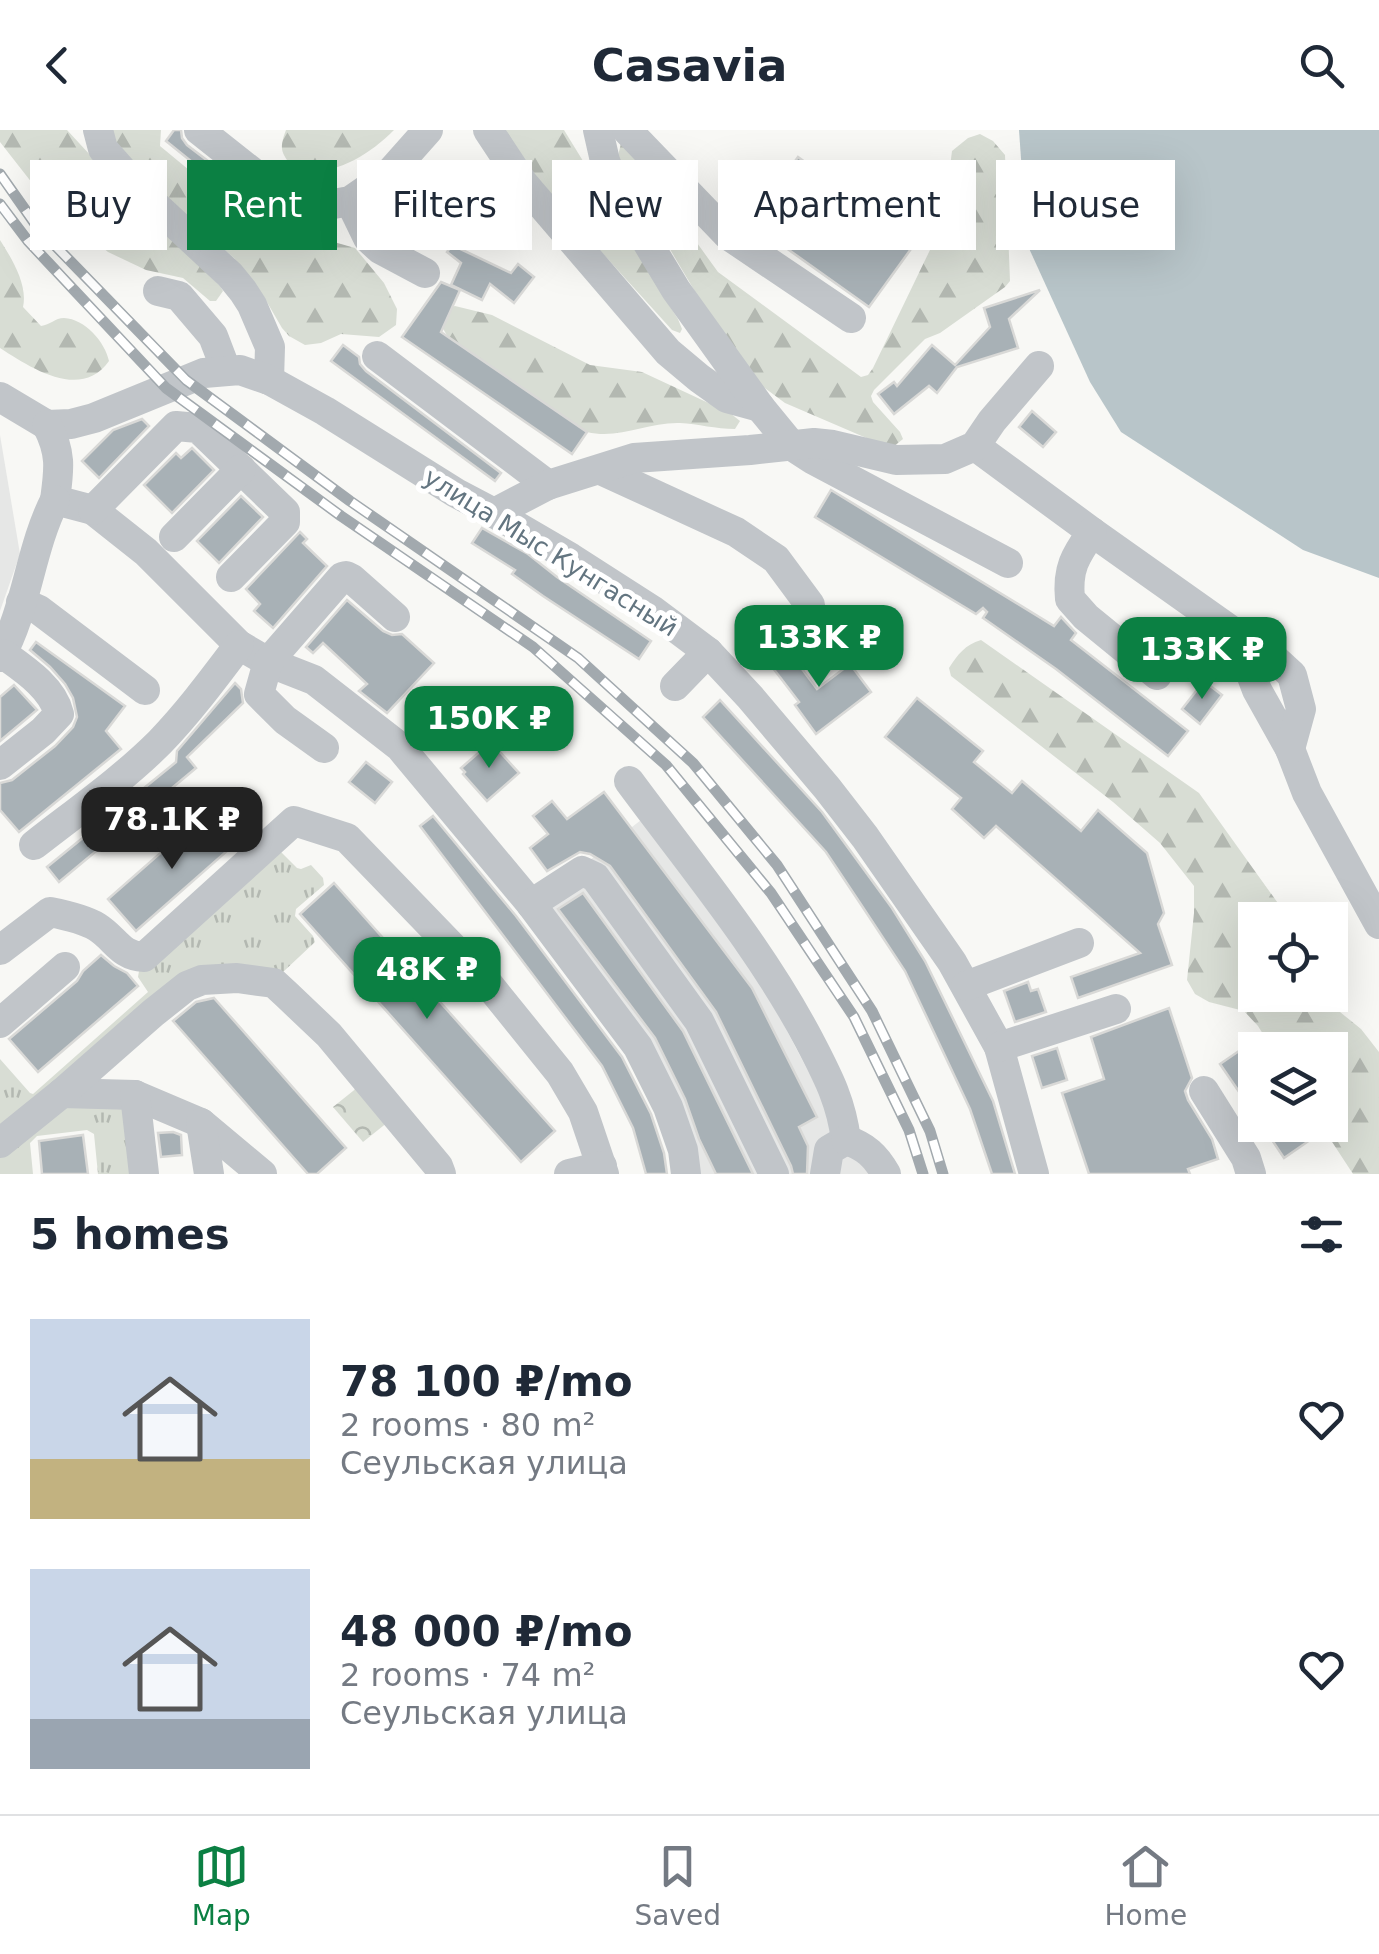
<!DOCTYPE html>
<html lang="en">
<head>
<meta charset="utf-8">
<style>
	body { margin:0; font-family:"DejaVu Sans",sans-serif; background:#f6f6f7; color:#1f2937; height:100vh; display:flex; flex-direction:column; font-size:38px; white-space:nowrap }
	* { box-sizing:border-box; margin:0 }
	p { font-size:32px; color:#747a83 }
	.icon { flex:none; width:55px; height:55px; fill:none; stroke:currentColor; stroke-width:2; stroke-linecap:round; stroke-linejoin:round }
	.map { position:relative; height:1044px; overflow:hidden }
	.sheet { display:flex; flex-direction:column; background:#fff; flex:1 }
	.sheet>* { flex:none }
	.hud { position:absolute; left:30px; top:30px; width:1320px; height:90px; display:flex; gap:20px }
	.fabs { position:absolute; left:1238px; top:772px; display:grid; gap:20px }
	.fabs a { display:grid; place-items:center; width:110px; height:110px; border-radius:0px; background:#fff; box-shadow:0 10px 40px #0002; font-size:50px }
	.price { position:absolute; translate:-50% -85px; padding:0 22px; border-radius:20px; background:#0b8043; color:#fff; font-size:32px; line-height:65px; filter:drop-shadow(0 2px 5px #0008) }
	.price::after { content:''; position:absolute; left:50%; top:60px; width:30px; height:22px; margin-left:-15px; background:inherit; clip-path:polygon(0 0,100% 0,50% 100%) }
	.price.active { background:#222; color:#fff }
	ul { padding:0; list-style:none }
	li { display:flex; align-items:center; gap:30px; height:250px; padding:0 30px }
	li span { display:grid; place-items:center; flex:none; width:280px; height:200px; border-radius:0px; color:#555 }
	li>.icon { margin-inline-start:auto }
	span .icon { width:120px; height:120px; fill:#fffc; stroke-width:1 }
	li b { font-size:42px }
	h2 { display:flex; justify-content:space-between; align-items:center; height:120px; padding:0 30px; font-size:42px }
	.pill { padding:0 35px; border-radius:0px; background:#fff; box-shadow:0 10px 40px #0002; font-size:35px; line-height:90px }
	.pill.active { background:#0b8043; color:#fff }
	header { display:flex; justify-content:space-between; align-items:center; height:130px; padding:0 30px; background:#fff; font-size:45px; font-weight:600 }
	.tab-bar { display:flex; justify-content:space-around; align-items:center; height:140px; border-top:2px solid #e0e1e3; background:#fff; font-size:28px; color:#747a83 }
	.tab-bar a { display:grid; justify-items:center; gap:5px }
	.tab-bar .active { color:#0b8043 }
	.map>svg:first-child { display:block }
</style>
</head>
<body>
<header><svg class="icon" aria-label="back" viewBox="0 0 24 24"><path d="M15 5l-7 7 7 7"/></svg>Casavia<svg class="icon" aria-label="search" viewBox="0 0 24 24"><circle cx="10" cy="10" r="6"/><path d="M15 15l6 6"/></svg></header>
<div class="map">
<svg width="1379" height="1044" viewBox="0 0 1379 1044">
	<defs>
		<pattern id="grass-tufts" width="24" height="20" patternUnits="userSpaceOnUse" patternTransform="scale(2.5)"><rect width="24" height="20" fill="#d8ddd4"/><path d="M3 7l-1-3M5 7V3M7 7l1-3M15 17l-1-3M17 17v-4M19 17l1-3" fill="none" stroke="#b3b8b1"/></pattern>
		<pattern id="forest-firs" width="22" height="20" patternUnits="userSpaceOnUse" patternTransform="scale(2.5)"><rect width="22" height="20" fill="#d8ddd4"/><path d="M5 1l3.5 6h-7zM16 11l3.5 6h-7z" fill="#b3b8b1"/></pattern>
		<pattern id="park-crowns" width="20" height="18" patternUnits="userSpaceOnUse" patternTransform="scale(2.5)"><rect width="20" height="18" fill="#d8ddd4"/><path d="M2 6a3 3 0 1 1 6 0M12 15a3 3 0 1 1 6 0" fill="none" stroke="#b3b8b1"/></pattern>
	</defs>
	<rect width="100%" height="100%" fill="#f8f8f5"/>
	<g fill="#e6e7e6">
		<path d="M 0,305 L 20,424 L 0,481 Z"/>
		<path d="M 641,690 L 762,853 L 831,985 L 898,1044 L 692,1044 L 539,770 Z"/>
	</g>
	<g fill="url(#grass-tufts)">
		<path d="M 280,721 L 297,738 L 301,739 L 311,735 L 323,748 L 324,755 L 296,779 L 295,786 L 313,806 L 315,812 L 283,842 L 220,843 L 0,1004 L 0,929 L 30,963 L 33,964 L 148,862 L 138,847 L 139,841 Z"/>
		<path d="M 62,973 L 125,974 L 137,1044 L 98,1044 L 94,1004 L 87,1000 L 37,1006 L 30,1013 L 33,1044 L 0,1044 L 0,1020 Z"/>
	</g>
	<g fill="url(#forest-firs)">
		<path d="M 0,0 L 67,0 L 128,66 L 220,156 L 223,161 L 216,171 L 210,171 L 183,148 L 146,140 L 108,122 L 63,85 L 36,58 L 0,12 Z"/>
		<path d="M 106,0 L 161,0 L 160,16 L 212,59 L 233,59 L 270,87 L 313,106 L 355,118 L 384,153 L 397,179 L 396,195 L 379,207 L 341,204 L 321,213 L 305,215 L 289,206 L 282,198 L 264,167 L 234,128 L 152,56 Z"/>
		<path d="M 286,0 L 394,0 C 367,27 334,46 296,41 C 282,24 278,21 286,0 Z"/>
		<path d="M 503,0 L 564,0 C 603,62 638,127 678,189 L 682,199 L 680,203 L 672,200 L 531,44 Z"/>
		<path d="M 980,4 L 993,11 L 1005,25 L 1010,151 L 1005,157 L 940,203 L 925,209 L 874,260 L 871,266 L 873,272 L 900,302 L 903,309 L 893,317 L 885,316 L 785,273 L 762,256 L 700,170 L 635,60 L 618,26 L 622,9 L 718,142 L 861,247 L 868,245 L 873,238 L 943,93 L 952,21 L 968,8 Z"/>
		<path d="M 0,110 C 12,129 28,155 23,177 L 41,196 C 50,195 55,188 64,188 C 85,189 105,212 109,231 C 81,271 31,238 0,218 Z"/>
		<path d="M 455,176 L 492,185 L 590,235 L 642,242 L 730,283 L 740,291 L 735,299 C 716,299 698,294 680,293 C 647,292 619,310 587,302 L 448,207 L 439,192 L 444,179 Z"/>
		<path d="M 981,510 L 1199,663 L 1290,790 L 1255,790 L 1255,865 L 1319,865 L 1361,899 L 1379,922 L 1379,1044 L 1353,1044 L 1321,995 L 1330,995 L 1330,920 L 1273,920 L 1258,896 L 1244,881 L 1209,872 L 1195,864 L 1187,850 L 1194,783 L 1194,756 L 1160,713 L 1113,672 L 951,546 L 949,538 C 958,524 965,515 981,510 Z"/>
	</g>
	<g fill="url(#park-crowns)">
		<path d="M 231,657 L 263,691 L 243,709 L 212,675 Z"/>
		<path d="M 358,957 L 388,992 L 363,1012 L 333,977 Z"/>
	</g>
	<path fill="#b8c5c9" d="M 1019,0 L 1379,0 L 1379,448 L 1303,420 L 1121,302 L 1090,252 L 1027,114 Z"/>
	<g fill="#a8b1b6" stroke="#d9d9d7" stroke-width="2.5">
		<path d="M 174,0 L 181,0 L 182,8 L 187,15 L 225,44 L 218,53 L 166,11 Z"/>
		<path d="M 798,27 L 916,112 L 869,177 L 751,93 Z"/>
		<path d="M 452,115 L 511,143 L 518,134 L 534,147 L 514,173 L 490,154 L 482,170 L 451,155 L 461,133 L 447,122 Z"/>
		<path d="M 441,152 L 460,160 L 441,202 L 587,302 L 572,324 L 402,207 Z"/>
		<path d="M 1040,160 L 1009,189 L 1018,218 L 957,237 L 937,263 L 929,256 L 894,284 L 878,264 L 894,252 L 897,256 L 932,215 L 955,235 L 990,197 L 984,178 Z"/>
		<path d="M 343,215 L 359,227 L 360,234 L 366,241 L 501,343 L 495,351 L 331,231 Z"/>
		<path d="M 1032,281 L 1056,302 L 1043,317 L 1019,297 Z"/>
		<path d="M 142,289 L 149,296 L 99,348 L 82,331 L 113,300 Z"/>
		<path d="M 192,318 L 214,340 L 172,383 L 144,355 L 176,323 L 181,328 Z"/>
		<path d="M 831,360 L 1054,496 L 1061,487 L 1076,503 L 1071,510 L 1188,601 L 1168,626 L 1056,539 L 983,488 L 987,482 L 983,478 L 976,484 L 815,387 Z"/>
		<path d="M 241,366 L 263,387 L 219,433 L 197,411 Z"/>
		<path d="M 482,398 L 528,424 L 557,447 L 651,511 L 639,529 L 543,466 L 512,444 L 515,440 L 472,413 Z"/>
		<path d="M 300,402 L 307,409 L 303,413 L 327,436 L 273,498 L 254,481 L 260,474 L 246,459 Z"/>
		<path d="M 347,470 L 383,501 L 392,505 L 402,504 L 434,533 L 387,583 L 359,561 L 367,554 L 323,513 L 313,523 L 306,517 Z"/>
		<path d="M 36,512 L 125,576 L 106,601 L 121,619 L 19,702 L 0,680 L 0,653 L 12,650 L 55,616 L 73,597 L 77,587 L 73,568 L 65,554 L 50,537 L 30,520 Z"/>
		<path d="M 784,515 L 817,559 L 850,534 L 871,562 L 816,604 L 795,575 L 799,572 L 766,529 Z"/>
		<path d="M 1204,551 L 1222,565 L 1200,594 L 1182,579 Z"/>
		<path d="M 235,553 L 241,559 L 243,573 L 187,627 L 196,638 L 59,752 L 47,737 L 176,632 L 177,621 Z"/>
		<path d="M 14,555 L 37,580 L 0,611 L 0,567 Z"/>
		<path d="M 917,568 L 983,621 L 974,632 L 1012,663 L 1022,651 L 1081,701 L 1098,680 L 1147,723 L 1164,783 L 1158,794 L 1172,835 L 1078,868 L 1071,847 L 1140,823 L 996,696 L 984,708 L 952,679 L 961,668 L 885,607 Z"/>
		<path d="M 720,570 L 822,682 L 892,778 L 925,831 L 993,971 L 1015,1044 L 992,1044 L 970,979 L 905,841 L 860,773 L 826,722 L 703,587 Z"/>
		<path d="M 491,612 L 519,643 L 487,671 L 463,644 L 465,642 L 461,638 Z"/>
		<path d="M 366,632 L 392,652 L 375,673 L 349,652 Z"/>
		<path d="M 604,662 L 752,858 L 817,987 L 799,997 L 808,1016 L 807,1044 L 793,1044 L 791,1036 L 716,882 L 610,736 L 590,724 L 580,722 L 547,741 L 530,718 L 548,704 L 533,686 L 552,671 L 567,689 Z"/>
		<path d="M 207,682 L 235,714 L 136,801 L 108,769 Z"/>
		<path d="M 433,686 L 516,786 L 622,927 L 651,984 L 664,1023 L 667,1044 L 646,1044 L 633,998 L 602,936 L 420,696 Z"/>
		<path d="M 334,753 L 555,1001 L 521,1032 L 300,784 Z"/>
		<path d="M 583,763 L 683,901 L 753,1044 L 716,1044 L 699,1009 L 685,969 L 655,908 L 558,779 Z"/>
		<path d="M 101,825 L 114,836 L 127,843 L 138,856 L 38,942 L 9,909 L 77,851 L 83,841 Z"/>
		<path d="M 1028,852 L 1031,861 L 1038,859 L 1046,882 L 1015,892 L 1004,861 Z"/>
		<path d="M 214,868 L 346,1018 L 317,1044 L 308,1044 L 173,891 L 196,872 Z"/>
		<path d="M 1169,878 L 1192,948 L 1185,961 L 1188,970 L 1212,1009 L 1218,1029 L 1188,1039 L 1190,1044 L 1089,1044 L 1062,963 L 1104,949 L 1091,907 Z"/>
		<path d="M 1255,910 L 1255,985 L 1220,934 Z"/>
		<path d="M 1057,918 L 1067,950 L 1042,958 L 1032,926 Z"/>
		<path d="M 1262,995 L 1305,995 L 1313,1008 L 1284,1028 Z"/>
		<path d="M 173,1002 L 181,1005 L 182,1025 L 161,1027 L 158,1003 Z"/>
		<path d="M 83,1005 L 88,1044 L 42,1044 L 39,1011 Z"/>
	</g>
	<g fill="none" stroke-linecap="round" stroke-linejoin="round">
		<g stroke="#c1c5c9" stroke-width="30">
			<path d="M 98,0 L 103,19 L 143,64 L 230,145 L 243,161 L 252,175 L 270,217 L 269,250"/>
			<path d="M 199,0 L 280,64 L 317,77 L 350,71 L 389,44 L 428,0"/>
			<path d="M 488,0 L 523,53 L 668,222 L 699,248 L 727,268 L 760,277"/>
			<path d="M 598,0 L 605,31 L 620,67 L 676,160 L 760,277 L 792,316 L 812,329 L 1008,433"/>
			<path d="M 627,0 L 728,105 L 851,188"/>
			<path d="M 350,71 L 368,108 L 380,119 L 425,143"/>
			<path d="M 158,161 L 179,166 L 213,206 L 226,240"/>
			<path d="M 377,226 L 548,355"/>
			<path d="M 0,267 L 47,295 L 71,294 L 94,288 L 204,243 L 240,240 L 269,250 L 325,281 L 456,363 L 494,383 L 571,428 L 652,480 L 708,522 L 750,567 L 827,658 L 865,707 L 952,832 L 999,917 L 1034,1044"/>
			<path d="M 47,295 C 62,324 59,340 55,370 L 93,380 L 146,422 L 239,515 L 268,532 L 314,550 L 400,617 L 531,774 L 638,917 L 668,977 L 683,1020 L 686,1044"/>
			<path d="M 975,316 L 1092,402 L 1236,504 L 1257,560 L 1290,619 L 1307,663 L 1379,794"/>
			<path d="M 601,340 L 736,402 L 776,429 L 810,475"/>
			<path d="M 93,380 L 176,296 L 198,298 L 285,382 L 285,392 L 231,447"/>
			<path d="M 494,383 L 548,355 L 634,328 L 750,320 L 814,313 L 833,315 L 896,330 L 945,329 L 975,316 L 992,291 L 1039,236"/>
			<path d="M 1092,402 C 1075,426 1067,439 1070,469 L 1086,487 L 1157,545"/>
			<path d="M 174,407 L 241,339"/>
			<path d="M 21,472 L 39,480 L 145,560"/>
			<path d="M 1236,504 L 1268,523 L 1292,545 L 1301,579 L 1290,619"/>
			<path d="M 0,527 C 27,479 30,419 55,370"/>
			<path d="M 675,556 L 708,522"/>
			<path d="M 324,618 L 285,590 L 259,564 L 268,532 L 342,447 L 346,446 L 352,449 L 395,487"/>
			<path d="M 0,635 L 43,601 L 59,584 C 53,558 24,539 3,524"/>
			<path d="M 629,651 C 691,735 760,817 809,910 C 827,945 841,970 846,1010 L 829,1020 L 825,1044"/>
			<path d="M 34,715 C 76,682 122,650 160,612 C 189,582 214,548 239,515"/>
			<path d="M 531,774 L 582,741 L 595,747 L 699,891 L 774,1044"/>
			<path d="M 0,820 L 50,782 C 65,785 84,789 97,797 C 116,809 120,826 144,827 L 294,691 L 347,708 L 489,855 L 560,943 L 583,982 L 604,1044"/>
			<path d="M 966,856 L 1079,813"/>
			<path d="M 0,893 L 65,837"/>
			<path d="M 999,917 L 1116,879"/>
			<path d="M 1204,961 L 1246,1028 L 1251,1044"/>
			<path d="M 62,963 L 135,965 L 201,993 L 262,1044"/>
			<path d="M 135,965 L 144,1044"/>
			<path d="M 201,993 L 209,1044"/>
			<path d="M 846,1010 C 865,1016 876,1026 886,1044"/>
			<path d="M 0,1013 L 62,963 L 153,883 L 187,856 L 202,850 L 237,848 L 274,853 L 287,865 L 329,905 L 438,1036 L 441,1044"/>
			<path d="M 569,1044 L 602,1036"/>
		</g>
		<g stroke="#a2a9ae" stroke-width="11">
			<g id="rail">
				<path d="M 0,44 L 38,98 L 186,250 L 350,371 L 578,528 L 693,633 L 777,735 L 872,881 L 930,1001 L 943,1044"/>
				<path d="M 0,74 L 28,111 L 166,258 L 341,386 L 533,517 L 666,635 L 771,763 L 854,887 L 909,1000 L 923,1044"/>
			</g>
		</g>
		<use href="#rail" stroke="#fff" stroke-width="8" stroke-dasharray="22" stroke-linecap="butt"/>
	</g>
	<g text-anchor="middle" stroke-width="10" stroke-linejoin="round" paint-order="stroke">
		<g font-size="25" fill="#637580" stroke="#fff">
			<text transform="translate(551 422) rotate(32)" y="9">улица Мыс Кунгасный</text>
		</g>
	</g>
</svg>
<div class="fabs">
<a><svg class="icon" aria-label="locate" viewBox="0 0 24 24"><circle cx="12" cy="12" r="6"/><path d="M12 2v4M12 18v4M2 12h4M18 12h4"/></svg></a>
<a><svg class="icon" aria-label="layers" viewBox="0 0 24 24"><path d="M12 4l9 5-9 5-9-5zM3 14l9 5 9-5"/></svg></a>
</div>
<b class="price" style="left:819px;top:560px">133K ₽</b>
<b class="price" style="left:1202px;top:572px">133K ₽</b>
<b class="price" style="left:489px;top:641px">150K ₽</b>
<b class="price active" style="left:172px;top:742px">78.1K ₽</b>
<b class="price" style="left:427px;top:892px">48K ₽</b>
<div class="hud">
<a class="pill">Buy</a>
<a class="pill active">Rent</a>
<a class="pill">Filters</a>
<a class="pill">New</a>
<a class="pill">Apartment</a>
<a class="pill">House</a>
</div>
</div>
<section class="sheet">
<h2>5 homes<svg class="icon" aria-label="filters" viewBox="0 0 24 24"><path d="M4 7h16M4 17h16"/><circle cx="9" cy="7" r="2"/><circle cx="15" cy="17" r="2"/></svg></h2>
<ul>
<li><span style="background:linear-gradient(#c9d6e8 70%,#c2b280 0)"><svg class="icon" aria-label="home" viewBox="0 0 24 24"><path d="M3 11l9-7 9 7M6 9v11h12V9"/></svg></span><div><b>78 100 ₽/mo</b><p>2 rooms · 80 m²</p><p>Сеульская улица</p></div><svg class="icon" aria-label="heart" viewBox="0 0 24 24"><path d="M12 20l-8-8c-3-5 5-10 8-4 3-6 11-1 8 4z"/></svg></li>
<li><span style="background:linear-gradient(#c9d6e8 75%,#9aa5b1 0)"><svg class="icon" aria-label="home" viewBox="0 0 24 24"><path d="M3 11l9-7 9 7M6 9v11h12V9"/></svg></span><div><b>48 000 ₽/mo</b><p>2 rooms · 74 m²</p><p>Сеульская улица</p></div><svg class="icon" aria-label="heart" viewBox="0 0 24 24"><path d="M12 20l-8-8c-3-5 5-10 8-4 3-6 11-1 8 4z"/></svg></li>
</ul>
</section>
<nav class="tab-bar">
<a class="active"><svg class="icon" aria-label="map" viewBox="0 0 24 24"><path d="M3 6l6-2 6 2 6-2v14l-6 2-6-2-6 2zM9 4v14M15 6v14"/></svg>Map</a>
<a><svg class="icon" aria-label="saved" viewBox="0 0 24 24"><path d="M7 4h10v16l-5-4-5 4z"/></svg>Saved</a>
<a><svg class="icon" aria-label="home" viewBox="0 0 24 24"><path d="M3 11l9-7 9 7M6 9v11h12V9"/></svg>Home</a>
</nav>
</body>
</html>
